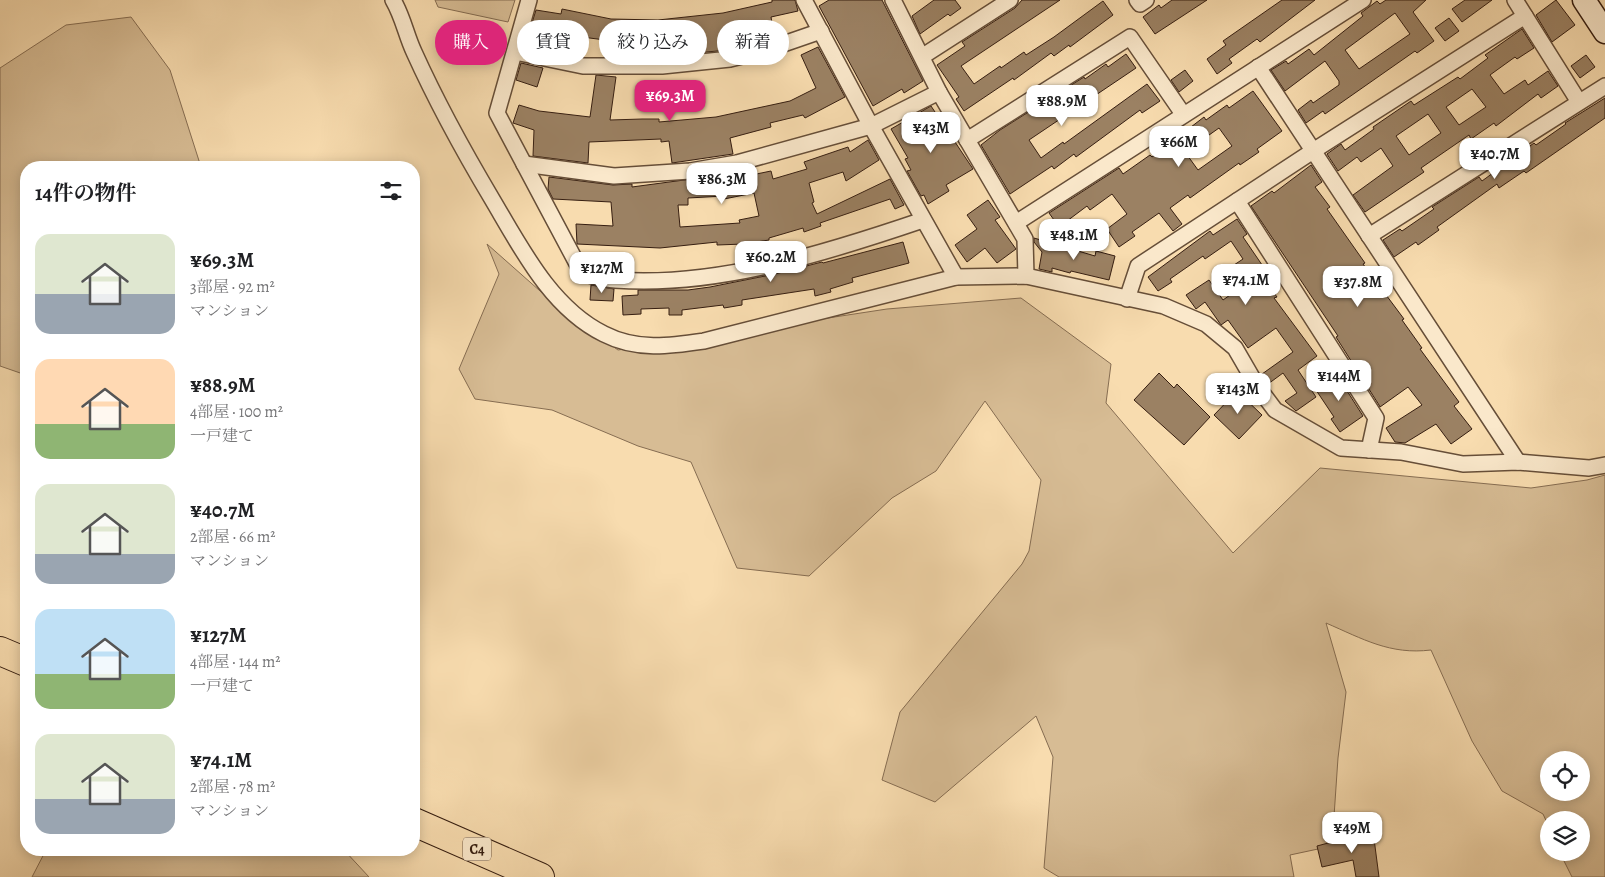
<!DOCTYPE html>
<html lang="ja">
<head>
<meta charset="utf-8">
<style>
	body { margin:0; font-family:Alegreya,"Noto Serif JP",serif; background:#f2f2f2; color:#202124; height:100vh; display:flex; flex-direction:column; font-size:19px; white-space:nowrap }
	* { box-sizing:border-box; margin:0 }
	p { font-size:16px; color:#757577 }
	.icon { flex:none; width:28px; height:28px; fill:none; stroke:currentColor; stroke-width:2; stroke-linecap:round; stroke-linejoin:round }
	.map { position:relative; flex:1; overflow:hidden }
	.sheet { position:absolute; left:20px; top:161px; width:400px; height:695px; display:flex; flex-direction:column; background:#fff; border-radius:20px; box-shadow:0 2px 12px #0003 }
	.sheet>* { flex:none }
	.banner { position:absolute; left:435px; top:20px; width:475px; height:45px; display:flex; gap:10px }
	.controls { position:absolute; left:1540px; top:751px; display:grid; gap:10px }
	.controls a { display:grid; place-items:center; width:50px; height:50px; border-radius:50%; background:#fff; box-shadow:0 2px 12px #0003; font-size:25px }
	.price { position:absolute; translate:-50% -42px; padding:0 11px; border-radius:10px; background:#fff; color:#222; font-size:16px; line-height:32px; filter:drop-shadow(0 1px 2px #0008) }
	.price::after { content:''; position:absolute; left:50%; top:30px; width:15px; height:11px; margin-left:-8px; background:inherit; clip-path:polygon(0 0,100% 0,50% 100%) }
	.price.selected { background:#db2777; color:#fff }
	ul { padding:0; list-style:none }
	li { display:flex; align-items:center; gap:15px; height:125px; padding:0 15px }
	li span { display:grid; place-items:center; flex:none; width:140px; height:100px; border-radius:15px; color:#555 }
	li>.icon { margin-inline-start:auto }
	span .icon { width:60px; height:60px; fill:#fffc; stroke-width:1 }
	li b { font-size:21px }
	h2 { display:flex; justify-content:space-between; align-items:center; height:60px; padding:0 15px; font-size:21px }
	.chip { padding:0 18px; border-radius:22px; background:#fff; box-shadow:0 2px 12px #0003; font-size:18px; line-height:45px }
	.chip.selected { background:#db2777; color:#fff }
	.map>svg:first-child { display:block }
</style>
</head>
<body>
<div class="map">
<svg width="1605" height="877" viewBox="0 0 1605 877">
	<rect width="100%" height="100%" fill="#f8dcaf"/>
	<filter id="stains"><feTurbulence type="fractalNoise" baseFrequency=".004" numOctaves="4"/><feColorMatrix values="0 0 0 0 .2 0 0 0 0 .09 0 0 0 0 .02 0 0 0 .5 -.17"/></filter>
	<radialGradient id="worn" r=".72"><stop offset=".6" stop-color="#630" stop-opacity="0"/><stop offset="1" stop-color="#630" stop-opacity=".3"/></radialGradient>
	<g fill="#d7bc94" stroke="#866d52" fill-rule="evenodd">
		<path d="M 435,0 L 515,0 L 508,22 L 438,7 Z"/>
		<path d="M 131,17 L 170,70 L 201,167 L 26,168 L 26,375 L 0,366 L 0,68 L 66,25 Z"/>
		<path d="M 487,244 L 557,306 L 618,350 L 887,309 L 1021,298 L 1111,364 L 1106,403 L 1233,553 L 1320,468 L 1531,488 L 1587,480 L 1605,475 L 1605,877 L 1572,877 L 1560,853 L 1581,852 L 1581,820 L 1549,820 L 1549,827 L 1543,814 L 1502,791 L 1472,741 L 1431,650 C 1390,655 1363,639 1326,623 L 1346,692 L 1338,758 L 1332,846 L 1290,855 L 1294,877 L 1059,877 L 1044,868 L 1053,757 L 1036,716 L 935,802 L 882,780 L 900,712 L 1022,564 L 1029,551 L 1041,480 L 985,401 L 936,471 L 892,498 L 809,576 L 737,568 L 691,462 L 638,446 L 552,410 L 475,399 L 459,369 L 499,274 ZM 1549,760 L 1581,760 L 1581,792 L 1549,792 Z"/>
		<path d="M 46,850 L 344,850 L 369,877 L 32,877 Z"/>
	</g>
	<g fill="#9b8163" stroke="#361e11" fill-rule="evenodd">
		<path d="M 772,0 L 795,0 L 798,11 L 771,17 L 772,23 L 735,31 L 740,47 L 728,50 L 696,53 L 693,33 L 659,38 L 605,37 L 605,40 L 582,37 L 582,34 L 531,26 L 536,10 L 561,14 L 562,9 L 611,19 L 658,20 L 723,13 L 772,2 Z"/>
		<path d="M 829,0 L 882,0 L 923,81 L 904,93 L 902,89 L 873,106 L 819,6 Z"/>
		<path d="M 934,0 L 955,0 L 961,8 L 950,16 L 948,14 L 920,34 L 912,16 Z"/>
		<path d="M 1022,0 L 1060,0 L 961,66 L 974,84 L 1000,66 L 1001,68 L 1024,52 L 1026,55 L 1054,37 L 1103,1 L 1113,15 L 1070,47 L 1069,45 L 1054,56 L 1051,53 L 1014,80 L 1013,78 L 964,111 L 956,99 L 959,97 L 937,65 L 965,46 L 962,42 L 1015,8 Z"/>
		<path d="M 1172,0 L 1207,0 L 1155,34 L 1143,17 L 1159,5 L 1161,8 Z"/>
		<path d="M 1282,0 L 1315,0 L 1260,42 L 1257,39 L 1229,59 L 1232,63 L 1217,74 L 1207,59 L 1226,45 L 1223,41 Z"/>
		<path d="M 1386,0 L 1426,0 L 1413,12 L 1434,41 L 1417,53 L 1415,51 L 1325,114 L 1323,111 L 1306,123 L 1298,110 L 1311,100 L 1313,103 L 1339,85 L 1339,81 L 1325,61 L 1285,91 L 1271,70 L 1286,61 L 1288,64 L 1309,49 L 1314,55 L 1363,16 L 1361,13 L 1377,1 L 1380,4 ZM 1395,13 L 1410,34 L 1359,69 L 1345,50 Z"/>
		<path d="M 1465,0 L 1492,0 L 1462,22 L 1452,9 Z"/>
		<path d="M 1556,0 L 1575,25 L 1552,42 L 1536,15 Z"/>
		<path d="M 1449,18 L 1459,31 L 1445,41 L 1435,28 Z"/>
		<path d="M 1522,29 L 1534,48 L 1517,59 L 1515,57 L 1490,75 L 1504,94 L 1525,80 L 1528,85 L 1548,71 L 1558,86 L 1541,98 L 1538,94 L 1496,126 L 1494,123 L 1471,139 L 1469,135 L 1421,168 L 1424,172 L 1365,212 L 1353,195 L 1393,166 L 1381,148 L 1361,162 L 1357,157 L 1338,171 L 1327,154 L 1341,144 L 1345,150 L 1374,129 L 1373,127 L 1411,101 L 1414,105 L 1458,77 L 1460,79 L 1488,58 L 1485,55 ZM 1472,89 L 1486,107 L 1459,125 L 1446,107 ZM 1428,114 L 1441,133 L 1409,155 L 1396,136 Z"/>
		<path d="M 818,47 L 845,97 L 805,118 L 803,115 L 770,123 L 771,127 L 730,138 L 733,154 L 672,163 L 669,141 L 661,142 L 661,139 L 589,142 L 588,163 L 533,156 L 534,130 L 513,123 L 519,105 L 539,111 L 590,117 L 596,75 L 616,77 L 610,120 L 642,119 L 659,119 L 659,122 L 716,117 L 790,101 L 816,88 L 801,55 Z"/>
		<path d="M 1126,54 L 1136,68 L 1029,140 L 1041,158 L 1063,142 L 1064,144 L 1147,84 L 1160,101 L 1142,113 L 1140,110 L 1076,157 L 1074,154 L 1054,169 L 1052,166 L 1010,194 L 981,145 L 1000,130 L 1084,77 L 1085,79 L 1106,64 L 1108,67 Z"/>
		<path d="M 1586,55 L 1595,67 L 1580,78 L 1571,66 Z"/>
		<path d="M 521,63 L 543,68 L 537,87 L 516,80 Z"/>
		<path d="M 1185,70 L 1193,81 L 1179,92 L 1171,80 Z"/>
		<path d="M 1253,91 L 1282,131 L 1257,149 L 1259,152 L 1240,165 L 1239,163 L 1190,198 L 1188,195 L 1170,208 L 1182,224 L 1173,231 L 1159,213 L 1132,232 L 1135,236 L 1119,247 L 1107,229 L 1127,214 L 1112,194 L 1090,210 L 1087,206 L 1059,227 L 1049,213 L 1119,168 L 1123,174 L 1150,155 L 1152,157 L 1204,117 L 1206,120 L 1227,105 L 1229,108 ZM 1219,128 L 1232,146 L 1198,170 L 1185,152 Z"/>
		<path d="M 1605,98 L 1605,118 L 1526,173 L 1524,171 L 1499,188 L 1497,184 L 1437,227 L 1439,230 L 1418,245 L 1416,242 L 1394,257 L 1383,240 L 1400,229 L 1402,231 L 1434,209 L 1432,207 L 1479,177 L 1482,181 L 1534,143 L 1536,145 L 1566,124 L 1565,123 Z"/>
		<path d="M 931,106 L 973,169 L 946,185 L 949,191 L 928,204 L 924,195 L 921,196 L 907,171 L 911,170 L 905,159 L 908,158 L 891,129 Z"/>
		<path d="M 868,140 L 879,160 L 846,181 L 843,172 L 809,183 L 814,202 L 812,203 L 817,214 L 890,179 L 904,205 L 895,209 L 890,199 L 820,223 L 821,226 L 804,232 L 803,228 L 769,238 L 769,240 L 744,244 L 717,245 L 717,242 L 660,248 L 577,244 L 576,224 L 613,226 L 611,202 L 553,199 L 548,189 L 549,177 L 613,185 L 632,184 L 632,187 L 736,173 L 741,173 L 742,177 L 771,171 L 773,179 L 807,169 L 804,162 L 848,147 L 850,152 ZM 754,193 L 759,216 L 739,220 L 740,223 L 680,227 L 678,205 L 688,205 L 688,198 L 724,196 L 724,199 Z"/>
		<path d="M 1311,165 L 1322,182 L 1315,187 L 1330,207 L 1327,209 L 1365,263 L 1363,264 L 1404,319 L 1402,320 L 1422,348 L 1420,349 L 1459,402 L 1454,406 L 1472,429 L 1451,444 L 1436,424 L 1405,443 L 1395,442 L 1386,428 L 1422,405 L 1408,387 L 1380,407 L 1379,405 L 1336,337 L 1338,336 L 1251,206 L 1272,191 L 1274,193 Z"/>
		<path d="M 988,200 L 1000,217 L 995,220 L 1016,249 L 997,263 L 985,248 L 967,262 L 955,245 L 977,229 L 967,215 Z"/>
		<path d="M 1237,219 L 1247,234 L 1243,237 L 1273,281 L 1268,285 L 1277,297 L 1274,298 L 1317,356 L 1298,370 L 1316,397 L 1296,411 L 1285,401 L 1297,393 L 1283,373 L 1268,384 L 1262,374 L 1293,352 L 1276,328 L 1248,348 L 1228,320 L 1221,325 L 1205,302 L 1196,309 L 1186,295 L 1209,280 L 1223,300 L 1247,283 L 1234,265 L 1243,259 L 1231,241 L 1205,259 L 1203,256 L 1170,279 L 1172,282 L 1158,291 L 1148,277 L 1210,231 L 1213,235 Z"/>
		<path d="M 1034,238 L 1095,256 L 1096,251 L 1115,256 L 1109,280 L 1071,271 L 1070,273 L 1052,268 L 1052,272 L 1039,269 L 1042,252 L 1034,242 Z"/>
		<path d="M 903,242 L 909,263 L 852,278 L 853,282 L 830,289 L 831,292 L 815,296 L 814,289 L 742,300 L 742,305 L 724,308 L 723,305 L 682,310 L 682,315 L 669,315 L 669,308 L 641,309 L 641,314 L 623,315 L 622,296 L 638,295 L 638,290 L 688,290 L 710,287 L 775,274 L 822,262 L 823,263 Z"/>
		<path d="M 591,285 L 614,289 L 613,301 L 590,300 Z"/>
		<path d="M 1335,372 L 1363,416 L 1340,432 L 1331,419 L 1334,417 L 1314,387 Z"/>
		<path d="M 1159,373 L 1174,388 L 1177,384 L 1210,417 L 1184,445 L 1134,400 Z"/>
		<path d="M 1237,391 L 1262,415 L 1239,439 L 1214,415 Z"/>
		<path d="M 1373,831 L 1379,877 L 1356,877 L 1353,860 L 1322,867 L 1317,846 Z"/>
	</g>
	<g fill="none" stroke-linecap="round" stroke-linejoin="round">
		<g stroke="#664e38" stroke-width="18">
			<g id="street">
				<path d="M 393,0 C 403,17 406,35 414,52 C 437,103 464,152 492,199 C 521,248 551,308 604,334 C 637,351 670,346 704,341 L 956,277 L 1026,276 L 1164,306 L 1206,324 L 1235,348 L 1257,386 L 1275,410 L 1341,448 L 1401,452 L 1463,464 L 1518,462 L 1589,468 L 1605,465"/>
				<path d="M 529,0 L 497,113 L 582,273 C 593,276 604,280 615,280 C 716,288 829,252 923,220"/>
				<path d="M 804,0 L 871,126 L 956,277"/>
				<path d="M 893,0 L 939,92 L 1025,239 L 1026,276"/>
				<path d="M 1137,0 L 1140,4 L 1146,0"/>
				<path d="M 1515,0 L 1579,102"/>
				<path d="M 515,52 L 583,66 L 662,66 L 730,59 L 766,50 L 821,31"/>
				<path d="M 923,56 L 1010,0"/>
				<path d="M 1258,67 L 1518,462"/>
				<path d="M 967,140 L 1130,37 L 1183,114"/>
				<path d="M 524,164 L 614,176 L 690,171 L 737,163 L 871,126 L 939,92"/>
				<path d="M 1237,201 L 1376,418 L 1369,450"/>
				<path d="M 1016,223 L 1363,0"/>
				<path d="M 1369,236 L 1605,86"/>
				<path d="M 1127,299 L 1138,266 L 1313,151 L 1525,16"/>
			</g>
		</g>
		<g stroke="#361e11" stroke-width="25">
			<path id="secondary" d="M 1584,0 L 1605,32"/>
		</g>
		<g stroke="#361e11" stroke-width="30">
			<g id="highway">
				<path d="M 0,651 L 26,662"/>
				<path d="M 414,822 L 540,877"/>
			</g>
		</g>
		<use href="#street" stroke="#fae8cb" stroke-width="15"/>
		<use href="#secondary" stroke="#fae8cb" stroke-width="22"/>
		<use href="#highway" stroke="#f8dcaf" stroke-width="28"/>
	</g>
	<g text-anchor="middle" stroke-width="5" stroke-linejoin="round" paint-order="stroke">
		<rect fill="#fae8cb" stroke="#715b49" stroke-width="1" x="463" y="837.5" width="28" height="23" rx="4"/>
		<g font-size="14" font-weight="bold" fill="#361e11">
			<text x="477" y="854">C4</text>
		</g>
	</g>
	<rect width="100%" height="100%" filter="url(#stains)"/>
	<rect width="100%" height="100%" fill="url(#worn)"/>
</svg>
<div class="controls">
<a><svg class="icon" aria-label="locate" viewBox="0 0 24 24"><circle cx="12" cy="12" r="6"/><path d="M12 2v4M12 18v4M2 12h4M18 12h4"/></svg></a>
<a><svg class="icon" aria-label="layers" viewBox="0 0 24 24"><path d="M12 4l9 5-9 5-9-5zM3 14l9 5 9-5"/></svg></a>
</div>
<b class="price selected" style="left:670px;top:122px">¥69.3M</b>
<b class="price" style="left:1062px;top:127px">¥88.9M</b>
<b class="price" style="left:931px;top:154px">¥43M</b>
<b class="price" style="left:1179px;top:168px">¥66M</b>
<b class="price" style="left:1495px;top:180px">¥40.7M</b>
<b class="price" style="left:722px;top:205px">¥86.3M</b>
<b class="price" style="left:1074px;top:261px">¥48.1M</b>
<b class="price" style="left:771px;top:283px">¥60.2M</b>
<b class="price" style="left:602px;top:294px">¥127M</b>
<b class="price" style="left:1246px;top:306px">¥74.1M</b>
<b class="price" style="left:1358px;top:308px">¥37.8M</b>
<b class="price" style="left:1339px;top:402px">¥144M</b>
<b class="price" style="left:1238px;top:415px">¥143M</b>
<b class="price" style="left:1352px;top:854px">¥49M</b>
<div class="banner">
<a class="chip selected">購入</a>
<a class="chip">賃貸</a>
<a class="chip">絞り込み</a>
<a class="chip">新着</a>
</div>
<section class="sheet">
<h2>14件の物件<svg class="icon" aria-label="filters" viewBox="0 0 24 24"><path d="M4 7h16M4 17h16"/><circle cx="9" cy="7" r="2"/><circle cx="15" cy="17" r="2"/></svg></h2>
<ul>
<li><span style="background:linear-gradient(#dfe7d0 60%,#9aa5b1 0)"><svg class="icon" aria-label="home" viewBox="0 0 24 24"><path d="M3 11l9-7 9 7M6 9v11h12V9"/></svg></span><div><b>¥69.3M</b><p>3部屋 · 92 m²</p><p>マンション</p></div></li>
<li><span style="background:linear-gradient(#ffd9b3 65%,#8fb573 0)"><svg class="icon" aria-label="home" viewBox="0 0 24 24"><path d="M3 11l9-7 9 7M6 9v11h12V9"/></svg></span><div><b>¥88.9M</b><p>4部屋 · 100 m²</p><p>一戸建て</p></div></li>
<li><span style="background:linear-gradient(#dfe7d0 70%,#9aa5b1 0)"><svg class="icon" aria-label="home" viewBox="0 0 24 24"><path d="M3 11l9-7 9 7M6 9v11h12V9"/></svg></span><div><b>¥40.7M</b><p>2部屋 · 66 m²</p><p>マンション</p></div></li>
<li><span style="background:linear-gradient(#bfe0f5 65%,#8fb573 0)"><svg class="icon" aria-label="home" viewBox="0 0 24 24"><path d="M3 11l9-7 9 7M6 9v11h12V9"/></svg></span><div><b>¥127M</b><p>4部屋 · 144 m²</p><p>一戸建て</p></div></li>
<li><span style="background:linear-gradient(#dfe7d0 65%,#9aa5b1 0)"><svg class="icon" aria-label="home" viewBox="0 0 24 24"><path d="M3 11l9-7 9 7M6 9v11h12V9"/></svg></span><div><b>¥74.1M</b><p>2部屋 · 78 m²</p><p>マンション</p></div></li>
</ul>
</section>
</div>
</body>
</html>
